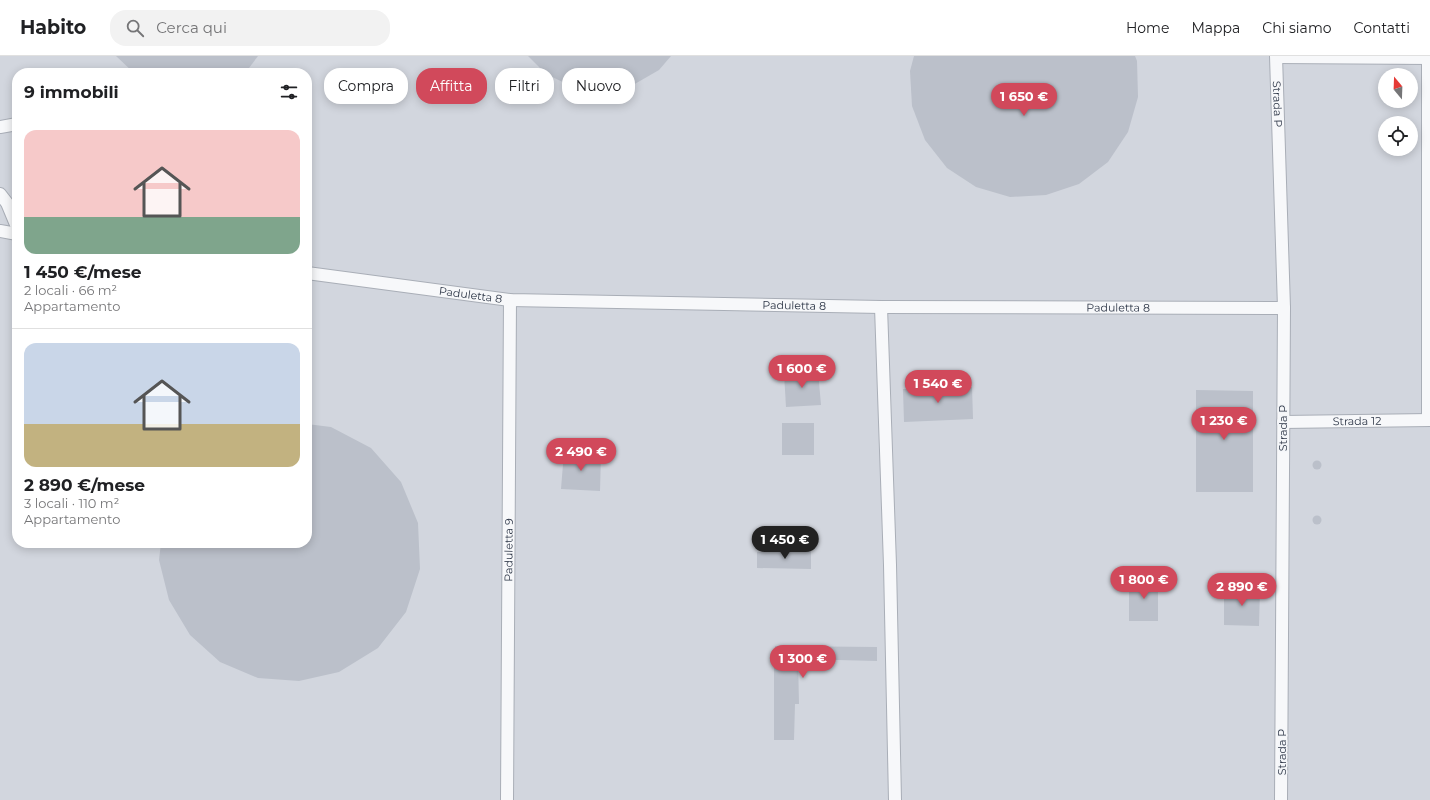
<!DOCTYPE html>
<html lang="it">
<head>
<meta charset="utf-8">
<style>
	body { margin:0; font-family:Montserrat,sans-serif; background:#f2f2f2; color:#202124; height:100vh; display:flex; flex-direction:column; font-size:15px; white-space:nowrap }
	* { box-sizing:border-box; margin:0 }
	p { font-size:13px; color:#757577 }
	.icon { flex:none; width:22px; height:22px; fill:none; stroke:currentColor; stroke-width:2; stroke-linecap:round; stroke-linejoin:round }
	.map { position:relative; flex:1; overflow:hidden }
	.panel { position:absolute; left:12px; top:12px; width:300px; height:480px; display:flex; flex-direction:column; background:#fff; border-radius:16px; box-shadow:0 2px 10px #0003 }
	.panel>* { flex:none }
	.hud { position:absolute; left:324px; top:12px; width:380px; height:36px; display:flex; gap:8px }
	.needle { width:26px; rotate:341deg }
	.buttons { position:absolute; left:1378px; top:12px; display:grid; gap:8px }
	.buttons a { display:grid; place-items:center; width:40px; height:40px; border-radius:50%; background:#fff; box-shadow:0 2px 10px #0003; font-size:20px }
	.price { position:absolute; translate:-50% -34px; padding:0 9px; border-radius:14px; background:#d1495b; color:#fff; font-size:13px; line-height:26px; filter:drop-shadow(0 1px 2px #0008) }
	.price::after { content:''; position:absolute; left:50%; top:24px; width:12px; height:9px; margin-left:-6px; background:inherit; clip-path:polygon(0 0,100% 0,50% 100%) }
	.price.selected { background:#222; color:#fff }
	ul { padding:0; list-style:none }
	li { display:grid; align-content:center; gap:8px; height:212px; padding:0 12px }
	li+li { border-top:1px solid #e0e0e0 }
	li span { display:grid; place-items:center; height:124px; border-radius:12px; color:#555 }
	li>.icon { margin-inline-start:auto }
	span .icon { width:72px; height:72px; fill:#fffc; stroke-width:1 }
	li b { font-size:17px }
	h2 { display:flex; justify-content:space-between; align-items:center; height:48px; padding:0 12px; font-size:17px }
	.pill { padding:0 14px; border-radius:16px; background:#fff; box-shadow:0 2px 10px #0003; font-size:14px; line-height:36px }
	.pill.selected { background:#d1495b; color:#fff }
	header { display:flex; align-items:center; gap:24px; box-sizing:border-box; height:56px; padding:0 20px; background:#fff; border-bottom:1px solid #e0e0e0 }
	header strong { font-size:19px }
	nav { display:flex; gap:22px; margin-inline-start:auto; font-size:14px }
	.search { width:280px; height:36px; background:#f2f2f2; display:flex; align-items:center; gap:10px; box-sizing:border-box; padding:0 14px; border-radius:16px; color:#757577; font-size:15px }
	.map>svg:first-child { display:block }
</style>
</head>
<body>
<header>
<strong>Habito</strong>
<div class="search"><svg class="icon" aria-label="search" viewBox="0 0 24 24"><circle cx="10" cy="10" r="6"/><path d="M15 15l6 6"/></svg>Cerca qui</div>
<nav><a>Home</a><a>Mappa</a><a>Chi siamo</a><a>Contatti</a></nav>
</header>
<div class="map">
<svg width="1430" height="744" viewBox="0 0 1430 744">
	<rect width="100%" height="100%" fill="#e4e7ec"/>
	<path fill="#d2d6de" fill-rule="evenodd" d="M 0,0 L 1430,0 L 1430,744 L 0,744 ZM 17,17 L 307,17 L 307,487 L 17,487 ZM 1385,19 L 1411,19 L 1411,45 L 1385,45 ZM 1385,67 L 1411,67 L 1411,93 L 1385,93 Z"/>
	<g fill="#bbc0ca">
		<path d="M 116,0 L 258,0 L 249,12 L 240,17 L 134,17 Z"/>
		<path d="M 528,0 L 671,0 L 659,14 L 633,29 L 603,35 L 573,31 L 546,18 Z"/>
		<path d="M 914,0 L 1135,0 L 1137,5 L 1138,41 L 1128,76 L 1108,106 L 1079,128 L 1046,139 L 1010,141 L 976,131 L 947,112 L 925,84 L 912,50 L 910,15 Z"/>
		<path d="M 818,315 L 821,349 L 786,351 L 784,317 Z"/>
		<path d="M 972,331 L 973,363 L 904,366 L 903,333 Z"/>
		<path d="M 1196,334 L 1253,335 L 1253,436 L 1196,436 Z"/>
		<rect x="782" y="367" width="32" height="32"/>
		<path d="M 307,368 L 331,371 L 371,392 L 401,426 L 418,467 L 420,513 L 406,556 L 378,592 L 339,616 L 299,625 L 258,622 L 220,606 L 190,579 L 169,544 L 159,504 L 161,487 L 307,487 Z"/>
		<path d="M 564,396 L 601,398 L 600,435 L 561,433 Z"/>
		<circle cx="1317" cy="409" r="4.5"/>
		<circle cx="1317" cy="464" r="4.5"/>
		<path d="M 811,494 L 811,513 L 757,512 L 757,496 Z"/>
		<rect x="1129" y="522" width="29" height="43"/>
		<path d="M 1224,532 L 1260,533 L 1259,570 L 1224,569 Z"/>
		<path d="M 775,590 L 877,591 L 877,605 L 798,603 L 799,648 L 795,648 L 794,684 L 774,684 L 774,603 L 775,603 Z"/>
	</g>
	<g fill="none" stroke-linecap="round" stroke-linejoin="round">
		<g stroke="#a9aeb7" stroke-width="14">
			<g id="service">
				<path id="s1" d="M 1276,0 L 1284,252 L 1281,744"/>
				<path d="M 1277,1 L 1430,2"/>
				<path d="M 1428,2 L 1428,364"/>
				<path d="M 0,71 L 17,68"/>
				<path d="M 0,138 L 7,147 L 17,171"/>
				<path d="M 0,175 L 17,178"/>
				<path id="s2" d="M 307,217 L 510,244 L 881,251 L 1284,252"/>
				<path d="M 881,251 L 890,509 L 895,744"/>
				<path id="s3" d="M 1283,366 L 1430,364"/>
				<path id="s4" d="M 507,744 L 510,244"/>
			</g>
		</g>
		<use href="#service" stroke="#f7f8fa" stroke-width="12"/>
	</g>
	<g text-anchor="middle" stroke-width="3" stroke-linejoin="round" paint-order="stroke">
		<g font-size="11" fill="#2b3445" stroke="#f4f6f9">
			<text dy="4" stroke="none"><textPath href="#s1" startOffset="48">Strada P</textPath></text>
			<text dy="4" stroke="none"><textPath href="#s2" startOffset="165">Paduletta 8</textPath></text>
			<text dy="4" stroke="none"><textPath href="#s2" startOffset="489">Paduletta 8</textPath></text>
			<text dy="4" stroke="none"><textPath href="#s2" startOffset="813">Paduletta 8</textPath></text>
			<text dy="4" stroke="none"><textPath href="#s3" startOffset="74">Strada 12</textPath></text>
			<text transform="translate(1283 372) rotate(-90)" y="4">Strada P</text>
			<text dy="4" stroke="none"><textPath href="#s4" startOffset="250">Paduletta 9</textPath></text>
			<text transform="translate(1282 696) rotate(-90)" y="4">Strada P</text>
		</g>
	</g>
</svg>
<div class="buttons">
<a><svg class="needle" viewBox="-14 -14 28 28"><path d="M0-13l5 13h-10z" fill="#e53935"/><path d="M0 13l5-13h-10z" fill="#757577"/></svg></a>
<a><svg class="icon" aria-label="locate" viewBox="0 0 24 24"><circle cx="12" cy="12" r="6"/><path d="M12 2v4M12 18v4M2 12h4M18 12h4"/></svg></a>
</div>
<b class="price" style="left:1024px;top:61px">1 650 €</b>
<b class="price" style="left:802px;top:333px">1 600 €</b>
<b class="price" style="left:938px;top:348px">1 540 €</b>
<b class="price" style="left:1224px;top:385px">1 230 €</b>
<b class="price" style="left:581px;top:416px">2 490 €</b>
<b class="price selected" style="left:785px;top:504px">1 450 €</b>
<b class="price" style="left:1144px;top:544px">1 800 €</b>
<b class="price" style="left:1242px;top:551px">2 890 €</b>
<b class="price" style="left:803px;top:623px">1 300 €</b>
<div class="hud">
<a class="pill">Compra</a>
<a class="pill selected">Affitta</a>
<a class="pill">Filtri</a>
<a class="pill">Nuovo</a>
</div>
<section class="panel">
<h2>9 immobili<svg class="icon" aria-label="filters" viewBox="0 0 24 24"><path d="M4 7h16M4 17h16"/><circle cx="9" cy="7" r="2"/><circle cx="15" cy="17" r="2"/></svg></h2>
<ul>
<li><span style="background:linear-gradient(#f6c9c9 70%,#7fa58c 0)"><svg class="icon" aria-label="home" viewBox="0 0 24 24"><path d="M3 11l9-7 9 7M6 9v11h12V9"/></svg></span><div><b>1 450 €/mese</b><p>2 locali · 66 m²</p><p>Appartamento</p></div></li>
<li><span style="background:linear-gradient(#c9d6e8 65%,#c2b280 0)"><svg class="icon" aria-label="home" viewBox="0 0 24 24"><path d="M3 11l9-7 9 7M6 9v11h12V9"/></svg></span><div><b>2 890 €/mese</b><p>3 locali · 110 m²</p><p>Appartamento</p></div></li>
</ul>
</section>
</div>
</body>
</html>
